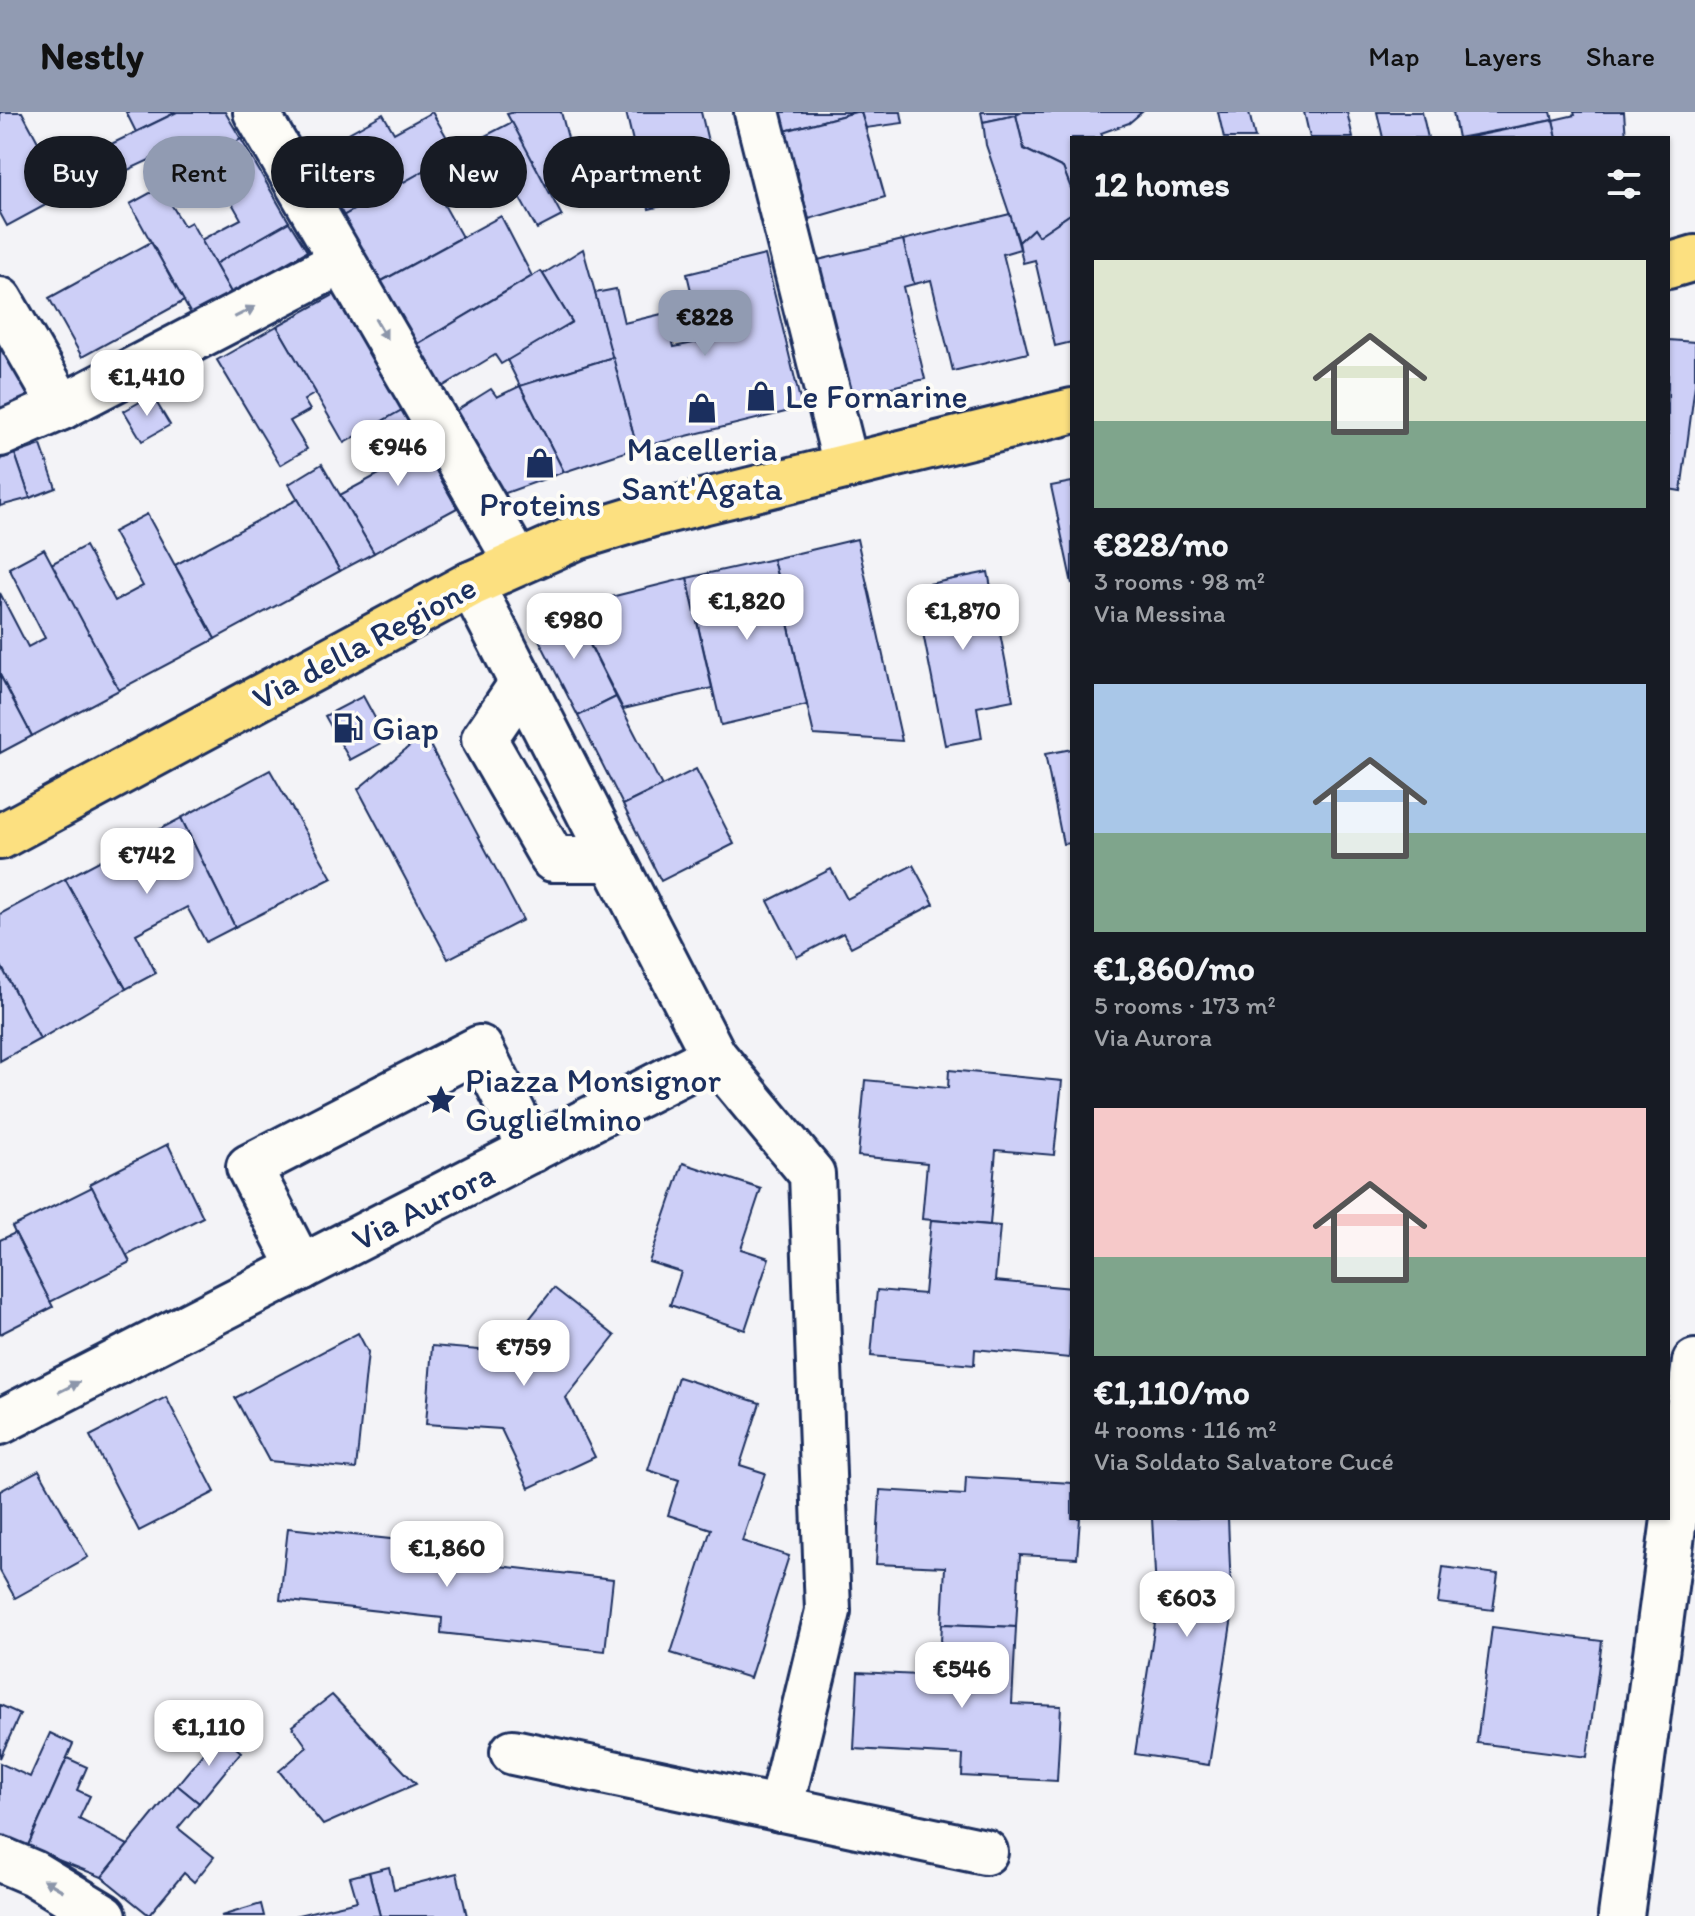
<!DOCTYPE html>
<html lang="en">
<head>
<meta charset="utf-8">
<style>
	body { margin:0; font-family:Itim,sans-serif; background:#242831; color:#f1f3f6; height:100vh; display:flex; flex-direction:column; font-size:30px; white-space:nowrap }
	* { box-sizing:border-box; margin:0 }
	p { font-size:26px; color:#9ea1a6 }
	.icon { flex:none; width:44px; height:44px; fill:none; stroke:currentColor; stroke-width:2; stroke-linecap:round; stroke-linejoin:round }
	.map { position:relative; flex:1; overflow:hidden }
	.panel { position:absolute; left:1070px; top:24px; width:600px; height:1384px; display:flex; flex-direction:column; background:#171b24; border-radius:0px; box-shadow:0 2px 6px #0004 }
	.panel>* { flex:none }
	.banner { position:absolute; left:24px; top:24px; width:760px; height:72px; display:flex; gap:16px }
	.price { position:absolute; translate:-50% -68px; padding:0 18px; border-radius:16px; background:#fff; color:#222; font-size:26px; line-height:52px; filter:drop-shadow(0 2px 4px #0008) }
	.price::after { content:''; position:absolute; left:50%; top:48px; width:24px; height:18px; margin-left:-12px; background:inherit; clip-path:polygon(0 0,100% 0,50% 100%) }
	.price.active { background:#919bb2; color:#111 }
	ul { padding:0; list-style:none }
	li { display:grid; align-content:center; gap:16px; height:424px; padding:0 24px }
	li span { display:grid; place-items:center; height:248px; border-radius:0px; color:#555 }
	li>.icon { margin-inline-start:auto }
	span .icon { width:144px; height:144px; fill:#fffc; stroke-width:1 }
	li b { font-size:34px }
	h2 { display:flex; justify-content:space-between; align-items:center; height:96px; padding:0 24px; font-size:34px }
	.pill { padding:0 28px; border-radius:36px; background:#171b24; box-shadow:0 2px 6px #0004; font-size:28px; line-height:72px }
	.pill.active { background:#919bb2; color:#111 }
	header { display:flex; align-items:center; gap:48px; box-sizing:border-box; height:112px; padding:0 40px; background:#919bb2; color:#111 }
	header strong { font-size:38px }
	nav { display:flex; gap:44px; margin-inline-start:auto; font-size:28px }
	.map>svg:first-child { display:block }
</style>
</head>
<body>
<header>
<strong>Nestly</strong>
<nav><a>Map</a><a>Layers</a><a>Share</a></nav>
</header>
<div class="map">
<svg width="1695" height="1804" viewBox="0 0 1695 1804">
	<rect width="100%" height="100%" fill="#f3f3f7"/>
	<filter id="ink" filterUnits="userSpaceOnUse"><feTurbulence type="fractalNoise" baseFrequency=".0125" numOctaves="2"/><feDisplacementMap in="SourceGraphic" scale="16" xChannelSelector="R" yChannelSelector="G"/><feConvolveMatrix kernelMatrix="1 2 1 2 8 2 1 2 1" color-interpolation-filters="sRGB"/></filter>
	<g filter="url(#ink)">
		<g fill="#cdcff7" stroke="#1b2f5e" stroke-width="2">
			<path d="M 0,0 L 22,0 L 66,82 L 7,114 L 0,101 Z"/>
			<path d="M 126,0 L 177,0 L 136,20 Z"/>
			<path d="M 177,0 L 225,0 L 241,27 L 173,67 L 162,42 L 115,64 L 99,38 Z"/>
			<path d="M 432,0 L 456,41 L 343,104 L 309,43 L 383,2 L 394,21 Z"/>
			<path d="M 515,0 L 561,0 L 578,63 L 545,73 L 507,2 Z"/>
			<path d="M 626,0 L 701,0 L 720,80 L 649,97 Z"/>
			<path d="M 780,0 L 856,0 L 785,19 Z"/>
			<path d="M 856,0 L 861,0 L 885,85 L 809,107 L 785,19 Z"/>
			<path d="M 861,0 L 901,0 L 903,11 L 866,16 Z"/>
			<path d="M 981,0 L 1022,0 L 1022,2 L 983,10 Z"/>
			<path d="M 1022,0 L 1142,0 L 1129,11 L 1101,21 L 1103,26 L 1072,26 L 1072,79 L 1063,56 L 1024,37 L 1016,3 Z"/>
			<path d="M 1218,0 L 1249,0 L 1255,26 L 1224,26 Z"/>
			<path d="M 1304,0 L 1347,0 L 1353,26 L 1310,26 Z"/>
			<path d="M 1377,0 L 1422,0 L 1428,26 L 1383,26 Z"/>
			<path d="M 1453,0 L 1551,0 L 1553,8 L 1458,26 Z"/>
			<path d="M 1574,0 L 1624,0 L 1626,26 L 1557,26 L 1553,8 L 1575,3 Z"/>
			<path d="M 1016,3 L 1024,37 L 1063,56 L 1072,79 L 1072,101 L 1038,124 L 1033,117 L 1019,130 L 986,33 L 983,10 Z"/>
			<path d="M 1553,8 L 1557,26 L 1466,26 Z"/>
			<path d="M 512,10 L 562,104 L 537,117 L 485,24 Z"/>
			<path d="M 241,27 L 289,110 L 215,152 L 201,128 L 241,107 L 207,47 Z"/>
			<path d="M 456,41 L 474,74 L 443,91 L 462,125 L 380,170 L 343,104 Z"/>
			<path d="M 161,75 L 184,114 L 191,110 L 232,182 L 192,204 L 130,92 Z"/>
			<path d="M 1072,101 L 1072,230 L 1055,234 L 1035,148 L 1023,151 L 1019,130 L 1033,117 L 1038,124 Z"/>
			<path d="M 1010,102 L 1020,137 L 1003,142 L 1028,241 L 953,259 L 931,168 L 914,172 L 903,128 Z"/>
			<path d="M 501,104 L 532,164 L 416,233 L 380,170 Z"/>
			<path d="M 289,110 L 307,139 L 232,182 L 215,152 Z"/>
			<path d="M 903,128 L 914,172 L 903,175 L 925,267 L 853,284 L 818,148 Z"/>
			<path d="M 151,130 L 184,189 L 82,245 L 49,186 Z"/>
			<path d="M 583,137 L 613,245 L 520,274 L 507,248 L 572,210 L 543,162 Z"/>
			<path d="M 765,143 L 802,296 L 637,336 L 595,181 L 616,177 L 624,211 L 666,201 L 674,235 L 703,229 L 687,162 Z"/>
			<path d="M 541,159 L 572,210 L 501,252 L 495,243 L 440,276 L 416,233 Z"/>
			<path d="M 337,181 L 402,298 L 344,331 L 277,214 Z"/>
			<path d="M 277,214 L 316,281 L 304,288 L 310,298 L 290,309 L 307,337 L 280,353 L 217,248 Z"/>
			<path d="M 1668,228 L 1695,230 L 1695,273 L 1681,379 L 1668,377 Z"/>
			<path d="M 0,229 L 30,288 L 0,297 Z"/>
			<path d="M 613,245 L 637,336 L 564,360 L 520,274 Z"/>
			<path d="M 520,274 L 564,360 L 500,383 L 454,300 L 491,277 L 497,285 Z"/>
			<path d="M 152,283 L 170,313 L 142,329 L 124,299 Z"/>
			<path d="M 402,298 L 457,396 L 374,441 L 340,383 L 392,355 L 370,316 Z"/>
			<path d="M 41,333 L 56,376 L 30,386 L 15,342 Z"/>
			<path d="M 15,342 L 30,386 L 0,394 L 0,347 Z"/>
			<path d="M 322,352 L 374,441 L 340,459 L 289,372 Z"/>
			<path d="M 1072,370 L 1072,472 L 1051,374 Z"/>
			<path d="M 298,387 L 340,459 L 215,527 L 175,453 Z"/>
			<path d="M 147,402 L 215,527 L 119,578 L 51,452 L 85,434 L 115,489 L 143,474 L 113,420 Z"/>
			<path d="M 857,427 L 902,629 L 814,623 L 773,447 Z"/>
			<path d="M 44,437 L 119,578 L 32,624 L 0,563 L 0,481 L 28,535 L 45,526 L 9,456 Z"/>
			<path d="M 773,447 L 807,593 L 721,613 L 687,466 Z"/>
			<path d="M 988,460 L 1013,588 L 977,595 L 982,626 L 945,633 L 914,475 Z"/>
			<path d="M 687,466 L 712,576 L 623,597 L 571,495 Z"/>
			<path d="M 571,495 L 616,585 L 578,604 L 532,514 Z"/>
			<path d="M 0,563 L 32,624 L 0,641 Z"/>
			<path d="M 363,584 L 387,628 L 350,648 L 325,604 Z"/>
			<path d="M 616,585 L 662,674 L 623,693 L 578,604 Z"/>
			<path d="M 424,622 L 523,808 L 448,847 L 358,677 Z"/>
			<path d="M 1072,637 L 1072,731 L 1063,732 L 1045,642 Z"/>
			<path d="M 696,657 L 734,732 L 661,769 L 623,693 Z"/>
			<path d="M 270,658 L 332,766 L 235,815 L 181,706 Z"/>
			<path d="M 181,706 L 235,815 L 206,830 L 187,795 L 136,822 L 156,861 L 126,877 L 65,767 Z"/>
			<path d="M 913,753 L 934,792 L 851,835 L 843,821 L 797,845 L 768,789 L 831,757 L 847,787 Z"/>
			<path d="M 65,767 L 126,877 L 40,927 L 0,852 L 0,802 Z"/>
			<path d="M 0,852 L 40,927 L 0,949 Z"/>
			<path d="M 949,958 L 1062,969 L 1054,1043 L 996,1038 L 990,1113 L 922,1107 L 927,1051 L 858,1044 L 865,968 L 948,976 Z"/>
			<path d="M 168,1032 L 203,1105 L 126,1144 L 90,1072 Z"/>
			<path d="M 683,1051 L 761,1077 L 741,1137 L 769,1146 L 745,1218 L 670,1193 L 681,1160 L 649,1150 Z"/>
			<path d="M 92,1075 L 130,1150 L 50,1190 L 12,1115 Z"/>
			<path d="M 931,1108 L 1000,1114 L 995,1169 L 1072,1176 L 1069,1246 L 975,1237 L 974,1253 L 871,1244 L 877,1178 L 924,1182 Z"/>
			<path d="M 15,1121 L 53,1195 L 0,1222 L 0,1128 Z"/>
			<path d="M 554,1176 L 615,1224 L 566,1286 L 595,1345 L 529,1376 L 501,1317 L 426,1312 L 432,1234 L 503,1240 Z"/>
			<path d="M 358,1221 L 368,1240 L 356,1357 L 269,1349 L 235,1286 Z"/>
			<path d="M 678,1265 L 760,1291 L 740,1353 L 765,1361 L 742,1429 L 789,1444 L 750,1566 L 671,1541 L 711,1417 L 668,1403 L 679,1368 L 648,1358 Z"/>
			<path d="M 166,1285 L 215,1380 L 139,1419 L 90,1324 Z"/>
			<path d="M 39,1358 L 88,1445 L 15,1486 L 0,1459 L 0,1379 Z"/>
			<path d="M 966,1365 L 1072,1371 L 1072,1406 L 1080,1406 L 1077,1446 L 1020,1443 L 1016,1515 L 942,1512 L 945,1455 L 876,1452 L 880,1378 L 965,1383 Z"/>
			<path d="M 1152,1406 L 1228,1406 L 1232,1505 L 1209,1653 L 1135,1642 L 1157,1498 Z"/>
			<path d="M 288,1416 L 455,1434 L 454,1449 L 613,1467 L 605,1539 L 441,1521 L 442,1506 L 280,1488 Z"/>
			<path d="M 1443,1455 L 1498,1462 L 1493,1498 L 1438,1491 Z"/>
			<path d="M 942,1512 L 1016,1515 L 1012,1592 L 1061,1594 L 1057,1669 L 962,1664 L 963,1643 L 854,1637 L 858,1560 L 939,1564 Z"/>
			<path d="M 1492,1515 L 1602,1529 L 1587,1645 L 1477,1631 Z"/>
			<path d="M 332,1583 L 416,1672 L 323,1713 L 279,1659 L 307,1635 L 292,1614 Z"/>
			<path d="M 0,1593 L 20,1602 L 0,1646 Z"/>
			<path d="M 50,1621 L 73,1632 L 27,1736 L 0,1725 L 0,1651 L 30,1665 Z"/>
			<path d="M 219,1622 L 241,1640 L 199,1691 L 177,1673 Z"/>
			<path d="M 67,1646 L 87,1655 L 77,1678 L 90,1684 L 79,1707 L 128,1733 L 102,1765 L 27,1736 Z"/>
			<path d="M 177,1673 L 199,1691 L 178,1716 L 214,1745 L 194,1770 L 184,1761 L 149,1803 L 102,1765 Z"/>
			<path d="M 389,1755 L 394,1777 L 457,1761 L 467,1804 L 380,1804 L 369,1760 Z"/>
			<path d="M 369,1760 L 380,1804 L 294,1804 L 357,1789 L 350,1765 Z"/>
			<path d="M 261,1792 L 264,1804 L 221,1804 Z"/>
		</g>
		<g fill="none" stroke-linecap="round" stroke-linejoin="round">
			<g stroke="#1b2f5e" stroke-width="50">
				<g id="minor">
					<path d="M 256,0 L 517,450"/>
					<path d="M 757,0 L 846,353"/>
					<path d="M 0,188 L 62,295"/>
					<path d="M 0,322 L 62,295 L 341,150"/>
					<path d="M 522,571 L 484,627 L 553,747 L 613,747"/>
					<path d="M 714,944 L 812,1062 L 828,1499 L 780,1697"/>
					<path d="M 301,1156 L 249,1055 L 480,936 L 532,1038"/>
					<path d="M 0,1310 L 714,944 L 471,472"/>
					<path d="M 513,1640 L 985,1740"/>
					<path d="M 0,1747 L 33,1761 L 104,1804"/>
					<path d="M 1621,1804 L 1695,1250"/>
				</g>
			</g>
			<g stroke="#1b2f5e" stroke-width="50">
				<g id="major">
					<path d="M 1668,154 L 1695,146"/>
					<path d="M 0,725 L 471,472 L 577,425 L 649,403 L 1072,299"/>
				</g>
			</g>
			<use href="#minor" stroke="#fdfcf7" stroke-width="44"/>
			<use href="#major" stroke="#fce080" stroke-width="44"/>
		</g>
		<defs><path id="oneway-solid" d="M-6-.8H1V-3.2L6.5 0L1 3.2V.8H-6Z" transform="scale(2)"/></defs>
		<g fill="#8c96aa">
			<use href="#oneway-solid" transform="translate(245 200) rotate(-27)"/>
			<use href="#oneway-solid" transform="translate(381 217) rotate(60)"/>
			<use href="#oneway-solid" transform="translate(69 1275) rotate(-27)"/>
			<use href="#oneway-solid" transform="translate(53 1773) rotate(-150)"/>
		</g>
	</g>
	<defs>
		<g id="shop-bare" transform="scale(2.4)"><path d="M-5-2.5h2.3a2.7 3.5 0 0 1 5.4 0H5L5.5 6h-11ZM-1.5-2.5h3a1.5 2.3 0 0 0-3 0Z" fill="#1b2f5e" stroke="#fdfcf7" stroke-width="2.5" paint-order="stroke"/></g>
		<g id="fuel-bare" transform="scale(2.4)"><path d="M-5.5-6h7V0h2V4h1.3V-2.5L3-4.5l.8-.8L6-3V5H2.5V1h-1V6h-7ZM-4.2-4.7v3.2H.2V-4.7Z" fill="#1b2f5e" stroke="#fdfcf7" stroke-width="2.5" paint-order="stroke"/></g>
		<g id="sight-bare" transform="scale(2.4)"><path d="M0-6L1.8-2.2L6-1.7L2.9 1.2L3.7 5.4L0 3.3L-3.7 5.4L-2.9 1.2L-6-1.7L-1.8-2.2Z" fill="#1b2f5e" stroke="#fdfcf7" stroke-width="2.5" paint-order="stroke"/></g>
	</defs>
	<g fill-rule="evenodd">
		<use href="#shop-bare" x="761" y="284"/>
		<use href="#shop-bare" x="702" y="296"/>
		<use href="#shop-bare" x="540" y="351"/>
		<use href="#fuel-bare" x="348" y="616"/>
		<use href="#sight-bare" x="441" y="988"/>
	</g>
	<g text-anchor="middle" stroke-width="8" stroke-linejoin="round" paint-order="stroke">
		<g font-size="34" fill="#1b2f5e" stroke="#fdfcf7" text-anchor="start">
			<text x="785" y="296">Le Fornarine</text>
			<text x="702" y="349" text-anchor="middle">Macelleria<tspan x="702" dy="39">Sant'Agata</tspan></text>
			<text x="540" y="404" text-anchor="middle">Proteins</text>
			<text x="372" y="628">Giap</text>
			<text x="465" y="980">Piazza Monsignor<tspan x="465" dy="39">Guglielmino</tspan></text>
		</g>
		<g font-size="34" fill="#1b2f5e" stroke="#fdfcf7">
			<text transform="translate(364 530) rotate(-28)" y="12">Via della Regione</text>
			<text transform="translate(423 1094) rotate(-27)" y="12">Via Aurora</text>
		</g>
	</g>
</svg>
<b class="price active" style="left:705px;top:246px">€828</b>
<b class="price" style="left:147px;top:306px">€1,410</b>
<b class="price" style="left:398px;top:376px">€946</b>
<b class="price" style="left:747px;top:530px">€1,820</b>
<b class="price" style="left:963px;top:540px">€1,870</b>
<b class="price" style="left:574px;top:549px">€980</b>
<b class="price" style="left:147px;top:784px">€742</b>
<b class="price" style="left:524px;top:1276px">€759</b>
<b class="price" style="left:447px;top:1477px">€1,860</b>
<b class="price" style="left:1187px;top:1527px">€603</b>
<b class="price" style="left:962px;top:1598px">€546</b>
<b class="price" style="left:209px;top:1656px">€1,110</b>
<div class="banner">
<a class="pill">Buy</a>
<a class="pill active">Rent</a>
<a class="pill">Filters</a>
<a class="pill">New</a>
<a class="pill">Apartment</a>
</div>
<section class="panel">
<h2>12 homes<svg class="icon" aria-label="filters" viewBox="0 0 24 24"><path d="M4 7h16M4 17h16"/><circle cx="9" cy="7" r="2"/><circle cx="15" cy="17" r="2"/></svg></h2>
<ul>
<li><span style="background:linear-gradient(#dfe7d0 65%,#7fa58c 0)"><svg class="icon" aria-label="home" viewBox="0 0 24 24"><path d="M3 11l9-7 9 7M6 9v11h12V9"/></svg></span><div><b>€828/mo</b><p>3 rooms · 98 m²</p><p>Via Messina</p></div></li>
<li><span style="background:linear-gradient(#a9c7e8 60%,#7fa58c 0)"><svg class="icon" aria-label="home" viewBox="0 0 24 24"><path d="M3 11l9-7 9 7M6 9v11h12V9"/></svg></span><div><b>€1,860/mo</b><p>5 rooms · 173 m²</p><p>Via Aurora</p></div></li>
<li><span style="background:linear-gradient(#f6c9c9 60%,#7fa58c 0)"><svg class="icon" aria-label="home" viewBox="0 0 24 24"><path d="M3 11l9-7 9 7M6 9v11h12V9"/></svg></span><div><b>€1,110/mo</b><p>4 rooms · 116 m²</p><p>Via Soldato Salvatore Cucé</p></div></li>
</ul>
</section>
</div>
</body>
</html>
